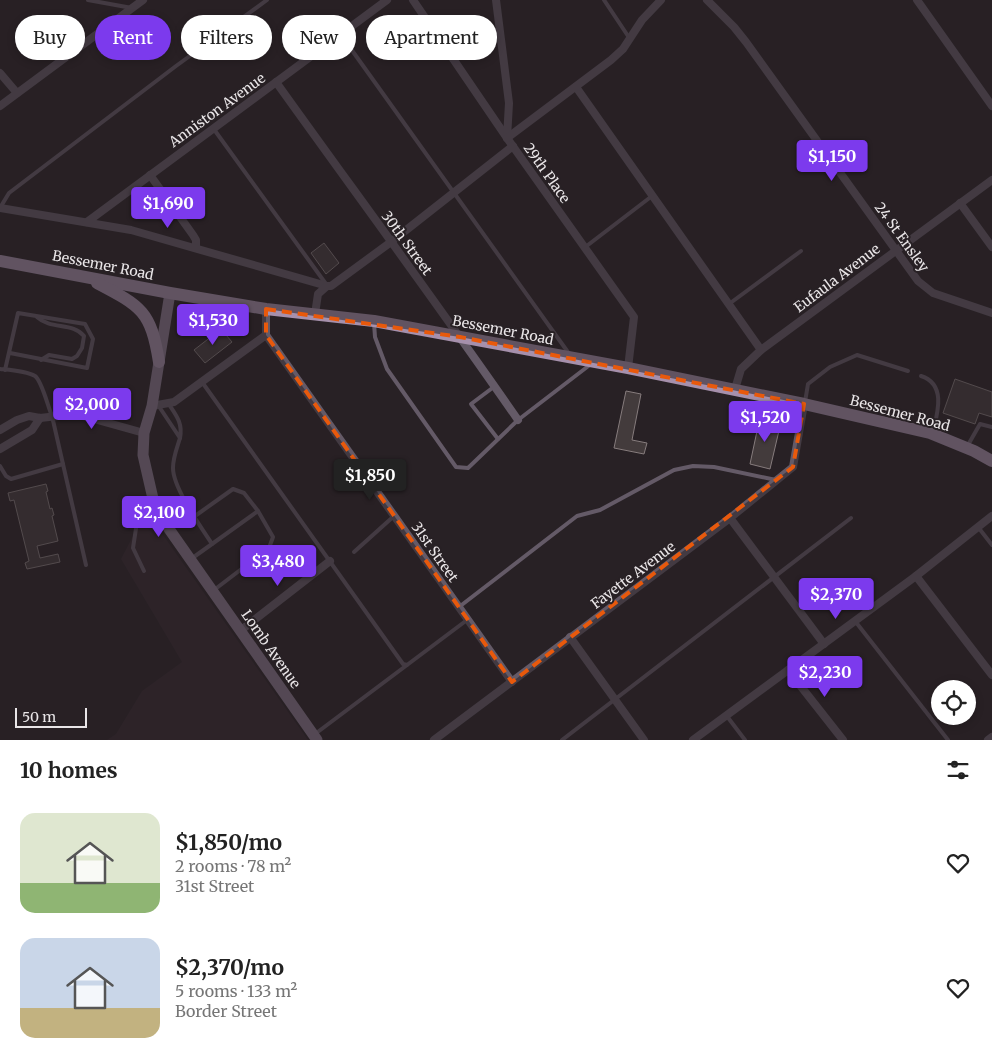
<!DOCTYPE html>
<html lang="en">
<head>
<meta charset="utf-8">
<style>
	body { margin:0; font-family:Merriweather,serif; background:#f6f6f6; color:#222; height:100vh; display:flex; flex-direction:column; font-size:19px; white-space:nowrap }
	* { box-sizing:border-box; margin:0 }
	p { font-size:16px; color:#767676 }
	.icon { flex:none; width:28px; height:28px; fill:none; stroke:currentColor; stroke-width:2; stroke-linecap:round; stroke-linejoin:round }
	.map { position:relative; height:740px; overflow:hidden }
	.details { display:flex; flex-direction:column; background:#fff; flex:1 }
	.details>* { flex:none }
	.top-card { position:absolute; left:15px; top:15px; width:500px; height:45px; display:flex; gap:10px }
	.controls { position:absolute; left:931px; top:680px; display:grid; gap:10px }
	.controls a { display:grid; place-items:center; width:45px; height:45px; border-radius:50%; background:#fff; box-shadow:0 2px 8px #0003; font-size:25px }
	.scale { position:absolute; left:15px; bottom:12px; width:72px; box-sizing:border-box; padding-left:5px; border:2px solid #e9e5e7; border-top:0; font-size:14px; line-height:18px; white-space:nowrap; color:#e9e5e7; -webkit-text-stroke:4px #282125; paint-order:stroke }
	.price { position:absolute; translate:-50% -42px; padding:0 11px; border-radius:5px; background:#7c3aed; color:#fff; font-size:16px; line-height:32px; filter:drop-shadow(0 1px 2px #0008) }
	.price::after { content:''; position:absolute; left:50%; top:30px; width:15px; height:11px; margin-left:-8px; background:inherit; clip-path:polygon(0 0,100% 0,50% 100%) }
	.price.selected { background:#222; color:#fff }
	ul { padding:0; list-style:none }
	li { display:flex; align-items:center; gap:15px; height:125px; padding:0 20px }
	li span { display:grid; place-items:center; flex:none; width:140px; height:100px; border-radius:15px; color:#555 }
	li>.icon { margin-inline-start:auto }
	span .icon { width:60px; height:60px; fill:#fffc; stroke-width:1 }
	li b { font-size:21px }
	h2 { display:flex; justify-content:space-between; align-items:center; height:60px; padding:0 20px; font-size:21px }
	.pill { padding:0 18px; border-radius:22px; background:#fff; box-shadow:0 2px 8px #0003; font-size:18px; line-height:45px }
	.pill.selected { background:#7c3aed; color:#fff }
	.map>svg:first-child { display:block }
</style>
</head>
<body>
<div class="map">
<svg width="992" height="740" viewBox="0 0 992 740">
	<rect width="100%" height="100%" fill="#282125"/>
	<path fill="#34272e" d="M 146,511 L 308,740 L 107,740 L 116,734 L 142,691 L 182,662 L 121,559 Z"/>
	<g fill="#433b3c" stroke="#867c7d">
		<path d="M 324,243 L 339,263 L 326,274 L 311,253 Z"/>
		<path d="M 221,329 L 232,342 L 205,363 L 194,350 Z"/>
		<path d="M 955,379 L 992,392 L 992,417 L 979,413 L 975,424 L 943,413 Z"/>
		<path d="M 626,391 L 641,394 L 632,440 L 647,443 L 644,454 L 614,448 Z"/>
		<path d="M 760,417 L 781,422 L 770,469 L 750,464 Z"/>
		<path d="M 46,484 L 48,491 L 46,492 L 50,509 L 52,508 L 54,515 L 52,516 L 58,541 L 37,546 L 40,558 L 58,554 L 60,562 L 27,569 L 25,563 L 29,561 L 14,500 L 10,501 L 8,493 Z"/>
	</g>
	<g fill="none" stroke-linecap="round" stroke-linejoin="round">
		<g stroke="#645a67" stroke-width="4">
			<path d="M 88,0 L 132,8"/>
			<path d="M 604,0 L 630,39"/>
			<path d="M 341,35 L 570,355"/>
			<path d="M 213,128 L 326,284"/>
			<path d="M 0,208 L 9,193 L 176,66 L 267,0"/>
			<path d="M 584,248 L 652,196"/>
			<path d="M 729,304 L 801,251"/>
			<path d="M 37,317 C 51,330 73,322 84,336 L 82,348 L 77,356 L 72,359 L 49,355 L 41,360"/>
			<path d="M 374,323 L 375,337 L 387,369 L 456,467 L 468,468 L 518,420 L 591,364"/>
			<path d="M 0,369 C 10,370 26,371 35,376 C 42,381 48,407 52,416 L 86,565"/>
			<path d="M 5,370 L 18,313 L 85,324 L 93,339 L 87,368 L 10,353"/>
			<path d="M 921,376 C 946,384 938,412 933,432"/>
			<path d="M 202,382 L 403,664 L 407,665 L 467,620"/>
			<path d="M 495,386 L 471,404 L 498,439"/>
			<path d="M 805,402 L 808,384 L 830,367 L 857,355 L 908,371"/>
			<path d="M 158,405 L 180,438 C 183,423 176,415 168,403"/>
			<path d="M 180,438 C 177,448 173,457 173,468 C 173,488 201,527 212,544 L 258,511 L 244,493 L 233,489 L 195,516"/>
			<path d="M 968,445 L 980,424 L 992,427"/>
			<path d="M 0,466 L 6,476 L 11,479 L 63,464"/>
			<path d="M 978,527 L 992,545"/>
			<path d="M 354,552 L 394,516"/>
			<path d="M 191,559 L 212,544"/>
			<path d="M 144,571 L 133,548 L 137,522 L 156,511"/>
			<path d="M 214,590 L 269,548 L 273,537 L 258,511"/>
			<path d="M 459,607 L 577,516 L 600,510 L 674,470 L 693,466 L 714,467 L 776,480"/>
			<path d="M 855,621 L 948,740"/>
			<path d="M 726,715 L 745,740"/>
			<path d="M 315,734 L 407,665"/>
			<path d="M 562,740 L 851,518"/>
		</g>
		<g stroke="#645a67" stroke-width="8">
			<path d="M 413,0 L 507,138 L 634,317 L 628,368"/>
			<path d="M 496,0 L 509,103 L 507,138"/>
			<path d="M 707,0 L 734,27 L 746,42 L 918,281 L 933,293 L 992,313"/>
			<path d="M 917,0 L 992,106"/>
			<path d="M 0,73 L 17,93"/>
			<path d="M 276,82 C 357,195 439,306 518,420"/>
			<path d="M 576,87 L 761,350"/>
			<path d="M 0,106 L 143,0"/>
			<path d="M 507,138 L 611,60 L 623,49 L 642,20 L 661,0"/>
			<path d="M 150,175 L 193,235 L 196,240 L 196,248"/>
			<path d="M 960,203 L 992,247"/>
			<path d="M 0,208 L 131,230 L 327,286"/>
			<path d="M 87,222 L 387,0"/>
			<path d="M 266,309 L 266,335 L 512,682"/>
			<path d="M 315,314 L 318,294 L 327,286 L 331,286 L 391,242 L 513,146"/>
			<path d="M 735,389 L 741,369 L 761,350 L 992,180"/>
			<path d="M 152,406 L 174,402 L 266,335"/>
			<path d="M 0,430 L 17,420 L 29,416 L 40,418 L 76,414 L 144,433"/>
			<path d="M 0,449 L 32,430 L 40,418"/>
			<path d="M 730,518 L 824,644"/>
			<path d="M 916,576 L 992,675"/>
			<path d="M 240,631 L 330,561"/>
			<path d="M 570,637 L 644,740"/>
			<path d="M 788,670 L 843,740"/>
			<path d="M 434,740 L 730,518 L 793,467 L 804,404"/>
			<path d="M 693,740 L 916,576 L 992,516"/>
			<path d="M 988,740 L 992,737"/>
		</g>
		<path stroke="#89798e" stroke-width="11" d="M 170,293 L 152,406 L 144,433 L 143,455 L 154,503 L 169,529 L 317,740"/>
		<g stroke="#a690ac" stroke-width="12">
			<path d="M 0,261 L 170,293 L 266,309 L 374,321 L 628,368 L 804,404 L 930,433 L 974,451 L 992,461"/>
			<path d="M 97,283 C 141,306 151,311 159,362"/>
		</g>
	</g>
	<path d="M0 0H992V740H0ZM 266,309 L 460,337 L 804,404 L 793,467 L 512,682 L 266,335 Z" fill="#282125" fill-opacity=".55" fill-rule="evenodd"/>
	<path fill="none" stroke="#e8590c" stroke-width="4" stroke-dasharray="10 6" stroke-linejoin="round" d="M 266,309 L 460,337 L 804,404 L 793,467 L 512,682 L 266,335 Z"/>
	<g text-anchor="middle" stroke-width="4" stroke-linejoin="round" paint-order="stroke">
		<g font-size="14" fill="#e9e5e7" stroke="#282125">
			<text transform="translate(217 110) rotate(-36)" y="5">Anniston Avenue</text>
			<text transform="translate(547 173) rotate(55)" y="5">29th Place</text>
			<text transform="translate(902 237) rotate(54)" y="5">24 St Ensley</text>
			<text transform="translate(407 243) rotate(54)" y="5">30th Street</text>
			<text transform="translate(103 265) rotate(11)" y="5">Bessemer Road</text>
			<text transform="translate(837 278) rotate(-37)" y="5">Eufaula Avenue</text>
			<text transform="translate(503 330) rotate(11)" y="5">Bessemer Road</text>
			<text transform="translate(900 413) rotate(15)" y="5">Bessemer Road</text>
			<text transform="translate(435 552) rotate(55)" y="5">31st Street</text>
			<text transform="translate(633 575) rotate(-37)" y="5">Fayette Avenue</text>
			<text transform="translate(271 649) rotate(55)" y="5">Lomb Avenue</text>
		</g>
	</g>
</svg>
<div class="controls">
<a><svg class="icon" aria-label="locate" viewBox="0 0 24 24"><circle cx="12" cy="12" r="6"/><path d="M12 2v4M12 18v4M2 12h4M18 12h4"/></svg></a>
</div>
<div class="scale">50 m</div>
<b class="price" style="left:832px;top:182px">$1,150</b>
<b class="price" style="left:168px;top:229px">$1,690</b>
<b class="price" style="left:213px;top:346px">$1,530</b>
<b class="price" style="left:92px;top:430px">$2,000</b>
<b class="price" style="left:765px;top:443px">$1,520</b>
<b class="price selected" style="left:370px;top:501px">$1,850</b>
<b class="price" style="left:159px;top:538px">$2,100</b>
<b class="price" style="left:278px;top:587px">$3,480</b>
<b class="price" style="left:836px;top:620px">$2,370</b>
<b class="price" style="left:825px;top:698px">$2,230</b>
<div class="top-card">
<a class="pill">Buy</a>
<a class="pill selected">Rent</a>
<a class="pill">Filters</a>
<a class="pill">New</a>
<a class="pill">Apartment</a>
</div>
</div>
<section class="details">
<h2>10 homes<svg class="icon" aria-label="filters" viewBox="0 0 24 24"><path d="M4 7h16M4 17h16"/><circle cx="9" cy="7" r="2"/><circle cx="15" cy="17" r="2"/></svg></h2>
<ul>
<li><span style="background:linear-gradient(#dfe7d0 70%,#8fb573 0)"><svg class="icon" aria-label="home" viewBox="0 0 24 24"><path d="M3 11l9-7 9 7M6 9v11h12V9"/></svg></span><div><b>$1,850/mo</b><p>2 rooms · 78 m²</p><p>31st Street</p></div><svg class="icon" aria-label="heart" viewBox="0 0 24 24"><path d="M12 20l-8-8c-3-5 5-10 8-4 3-6 11-1 8 4z"/></svg></li>
<li><span style="background:linear-gradient(#c9d6e8 70%,#c2b280 0)"><svg class="icon" aria-label="home" viewBox="0 0 24 24"><path d="M3 11l9-7 9 7M6 9v11h12V9"/></svg></span><div><b>$2,370/mo</b><p>5 rooms · 133 m²</p><p>Border Street</p></div><svg class="icon" aria-label="heart" viewBox="0 0 24 24"><path d="M12 20l-8-8c-3-5 5-10 8-4 3-6 11-1 8 4z"/></svg></li>
</ul>
</section>
</body>
</html>
